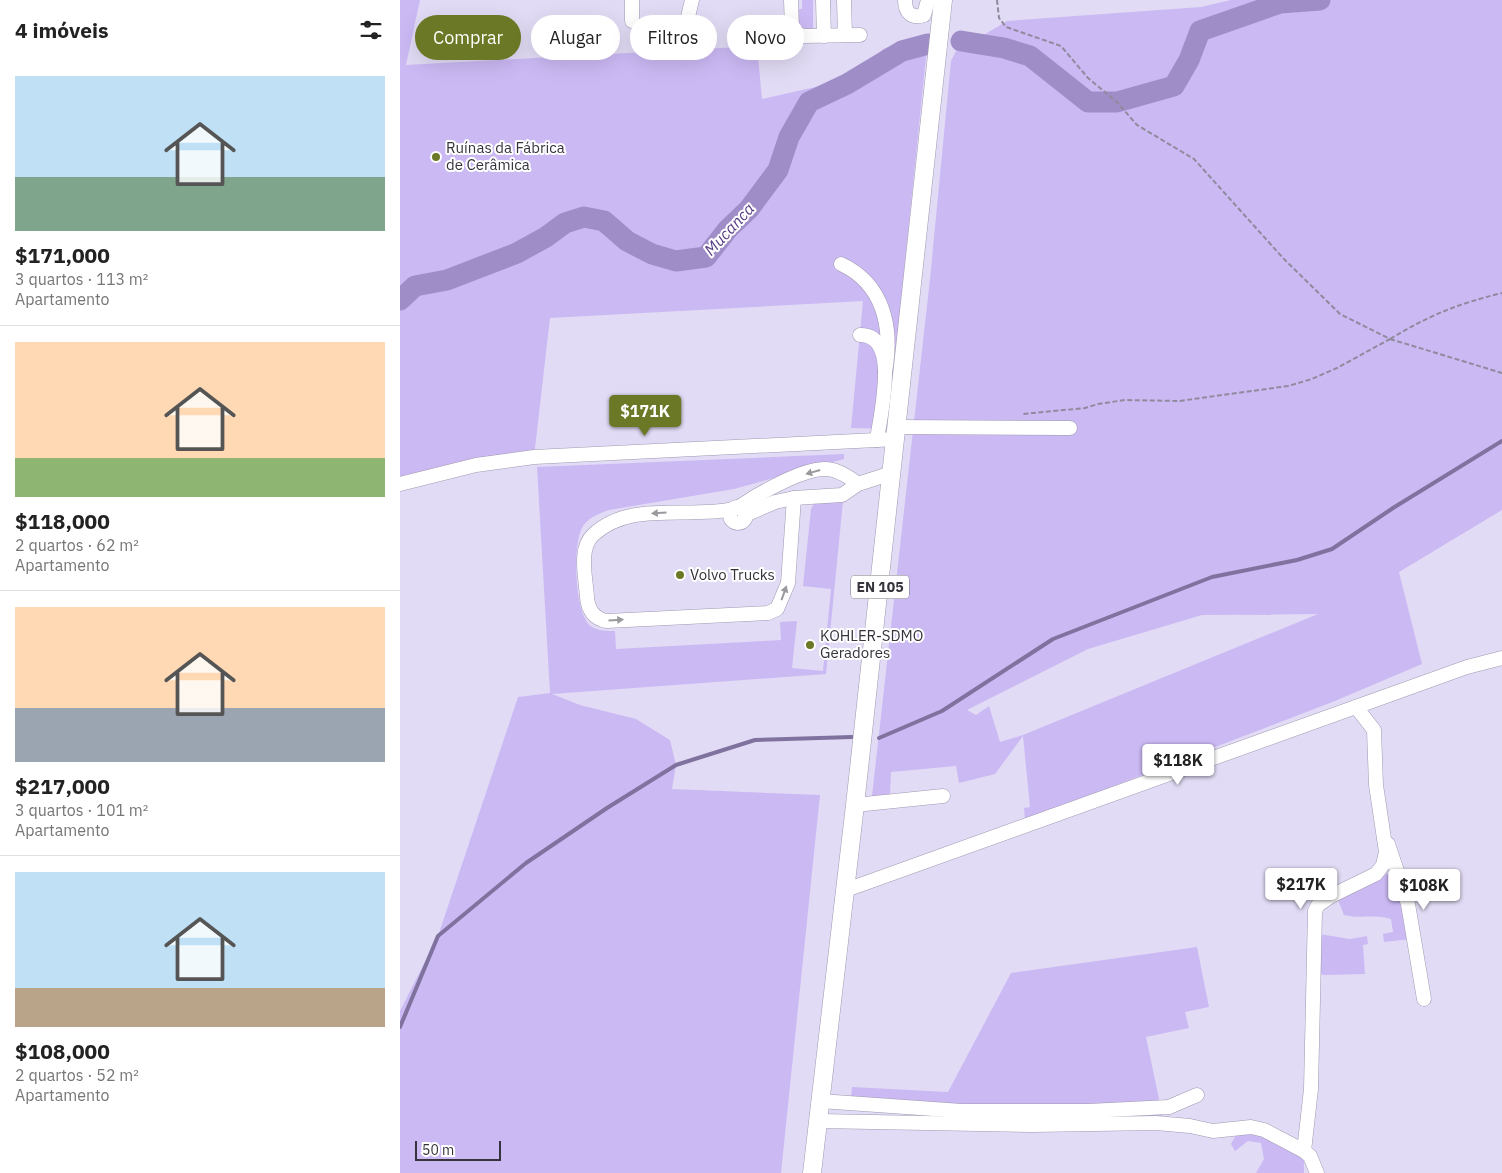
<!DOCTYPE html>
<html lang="pt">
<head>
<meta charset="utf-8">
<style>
	body { margin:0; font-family:"IBM Plex Sans",sans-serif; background:#f2f2f2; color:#222; height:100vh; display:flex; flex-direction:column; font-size:19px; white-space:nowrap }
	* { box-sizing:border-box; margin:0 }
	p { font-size:16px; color:#767676 }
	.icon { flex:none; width:28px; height:28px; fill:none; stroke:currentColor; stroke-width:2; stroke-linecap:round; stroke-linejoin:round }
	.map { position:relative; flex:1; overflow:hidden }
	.drawer { display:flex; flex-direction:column; background:#fff; width:400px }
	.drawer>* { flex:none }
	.top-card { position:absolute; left:15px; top:15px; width:475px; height:45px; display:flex; gap:10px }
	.scale { position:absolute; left:15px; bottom:12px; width:86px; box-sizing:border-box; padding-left:5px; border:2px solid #36333d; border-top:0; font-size:14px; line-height:18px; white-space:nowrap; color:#36333d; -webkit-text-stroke:4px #fff; paint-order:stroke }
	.price { position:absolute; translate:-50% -42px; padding:0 11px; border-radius:5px; background:#fff; color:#222; font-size:16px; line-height:32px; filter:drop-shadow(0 1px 2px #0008) }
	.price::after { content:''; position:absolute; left:50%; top:30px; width:15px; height:11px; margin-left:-8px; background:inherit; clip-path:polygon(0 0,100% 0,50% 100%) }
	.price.active { background:#6b7926; color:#fff }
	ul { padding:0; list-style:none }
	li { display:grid; align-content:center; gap:10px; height:265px; padding:0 15px }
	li+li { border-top:1px solid #e0e0e0 }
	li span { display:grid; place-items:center; height:155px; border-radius:0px; color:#555 }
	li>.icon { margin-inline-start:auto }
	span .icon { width:90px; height:90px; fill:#fffc; stroke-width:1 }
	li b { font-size:21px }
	h2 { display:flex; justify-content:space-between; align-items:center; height:60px; padding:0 15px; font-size:21px }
	.tag { padding:0 18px; border-radius:22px; background:#fff; box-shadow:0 5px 20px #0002; font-size:18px; line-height:45px }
	.tag.active { background:#6b7926; color:#fff }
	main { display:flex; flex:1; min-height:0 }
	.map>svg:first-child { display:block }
</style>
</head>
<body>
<main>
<section class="drawer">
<h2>4 imóveis<svg class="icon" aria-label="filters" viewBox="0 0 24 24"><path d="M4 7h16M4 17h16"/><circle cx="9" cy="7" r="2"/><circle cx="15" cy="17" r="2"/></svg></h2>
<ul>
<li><span style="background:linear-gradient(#bfe0f5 65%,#7fa58c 0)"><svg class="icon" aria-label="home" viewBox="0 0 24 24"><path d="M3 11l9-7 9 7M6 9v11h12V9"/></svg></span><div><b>$171,000</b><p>3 quartos · 113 m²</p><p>Apartamento</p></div></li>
<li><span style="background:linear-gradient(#ffd9b3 75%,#8fb573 0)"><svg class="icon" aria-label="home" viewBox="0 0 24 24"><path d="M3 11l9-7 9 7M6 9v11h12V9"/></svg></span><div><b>$118,000</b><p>2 quartos · 62 m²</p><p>Apartamento</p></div></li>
<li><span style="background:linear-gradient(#ffd9b3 65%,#9aa5b1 0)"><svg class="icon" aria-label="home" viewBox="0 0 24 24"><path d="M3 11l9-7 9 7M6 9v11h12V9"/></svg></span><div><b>$217,000</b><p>3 quartos · 101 m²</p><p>Apartamento</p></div></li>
<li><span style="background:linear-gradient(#bfe0f5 75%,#b9a48a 0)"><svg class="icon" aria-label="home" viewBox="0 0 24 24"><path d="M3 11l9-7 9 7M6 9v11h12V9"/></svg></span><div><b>$108,000</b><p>2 quartos · 52 m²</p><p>Apartamento</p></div></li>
</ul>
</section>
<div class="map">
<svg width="1102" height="1173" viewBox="0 0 1102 1173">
	<rect width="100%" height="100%" fill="#e2dbf5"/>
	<g fill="#cbb9f4" fill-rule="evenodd">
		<path d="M 0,0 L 20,0 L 6,65 L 357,46 L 362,99 L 451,79 L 483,49 L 506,40 L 528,37 L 488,429 L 451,428 L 463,301 L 150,318 L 134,457 L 0,484 Z"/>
		<path d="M 402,0 L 413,0 L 413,30 L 398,28 L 396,9 L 402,9 Z"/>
		<path d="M 831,0 L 1102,0 L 1102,510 L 999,572 L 1022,664 L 935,701 L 625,820 L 624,808 L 630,807 L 623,736 L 595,774 L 559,783 L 556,766 L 491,772 L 490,796 L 472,796 L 530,279 L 551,61 L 561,41 L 582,36 L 607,21 L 801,7 ZM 918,614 L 623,735 L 600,742 L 589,706 L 576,715 L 567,710 L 688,649 L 802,615 Z"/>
		<path d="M 444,454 L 444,459 L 334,489 L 209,510 C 198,514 186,518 181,530 C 173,548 174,616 192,627 C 198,631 208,631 215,631 L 216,649 L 381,640 L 380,622 L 397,621 L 392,668 L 423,671 L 431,589 L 403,586 L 411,509 L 415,502 L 443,501 L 426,674 L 152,694 L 180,705 L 236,719 L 270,740 L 276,765 L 272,789 L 420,795 L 381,1173 L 0,1173 L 0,1011 L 38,936 L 118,697 L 150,693 L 137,467 Z"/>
		<path d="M 989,873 L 995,875 L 1011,939 L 984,942 L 983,934 L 993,932 L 991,919 C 975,914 960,919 944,915 L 938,900 Z"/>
		<path d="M 919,934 L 950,939 L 967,936 L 968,944 L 963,945 L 965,974 L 923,975 L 917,972 Z"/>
		<path d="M 797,947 L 809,1007 L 785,1012 L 789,1028 L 746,1037 L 763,1118 L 577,1118 L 450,1110 L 452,1087 L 548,1092 L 611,973 Z"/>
		<path d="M 840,1128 L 904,1151 L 904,1173 L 856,1173 L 864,1159 L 861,1143 L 848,1141 L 835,1151 L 831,1144 Z"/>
	</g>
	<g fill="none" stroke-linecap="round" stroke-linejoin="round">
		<g stroke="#80729e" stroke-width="4">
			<path d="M 479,738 L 542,711 L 653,639 L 812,577 L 897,560 L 932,549 L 993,508 L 1102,441"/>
			<path d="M 0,1027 L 38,936 L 126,863 L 207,808 L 276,765 L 355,740 L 452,737"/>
		</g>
		<g stroke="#9f8dc8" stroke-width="21">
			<path d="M 561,41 L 604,48 L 630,56 L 688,102 L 717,102 L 774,86 L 789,60 L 800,31 L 880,3 L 920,0"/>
			<path d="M 0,300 L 15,286 L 47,280 L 117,253 L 146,237 L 165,223 L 184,217 L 204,221 L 227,241 L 252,254 L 276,261 L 306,257 L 328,229 L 349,209 L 378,170 L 389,137 L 409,102 L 447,84 L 502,51 L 528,44"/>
		</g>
		<g stroke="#9f98b0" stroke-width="15">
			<g id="minor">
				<path d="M 391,0 L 392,29 L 394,33 L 404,36 L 460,35"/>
				<path d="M 423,0 L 424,36"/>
				<path d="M 444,0 L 445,35"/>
				<path d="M 505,0 C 505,13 512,19 524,15 L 528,0"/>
				<path d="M 232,21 L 232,0"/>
				<path d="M 287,21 L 292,0"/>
				<path d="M 441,264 C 484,284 493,328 485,372"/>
				<path d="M 460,335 C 501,334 480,415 477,440"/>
				<path d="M 497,427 L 670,428"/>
				<path d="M 0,484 L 76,465 L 134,457 L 496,439"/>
				<path d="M 394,498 L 388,583 L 377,609 L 368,613 L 207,621 C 194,619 188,610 187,597 C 186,579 178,549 193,535 C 230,500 288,519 333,509 C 341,507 349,500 356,496 C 374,486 403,470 423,469 C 436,468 448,476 458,484"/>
				<circle cx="338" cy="515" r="8"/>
				<path d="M 345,515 L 375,502 L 394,498 L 442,495 L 458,484 L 492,473"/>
				<path d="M 455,805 L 543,796"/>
				<path d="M 988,844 L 1008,904 L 1024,999"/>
				<path d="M 446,890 L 1067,667 L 1102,658"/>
				<path d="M 420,1101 L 562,1111 L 688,1111 L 769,1107 L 797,1095"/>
				<path d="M 418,1121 L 633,1125 L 756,1123 L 790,1126 L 813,1131 L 851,1127 L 864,1130 L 904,1151 L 910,1156 L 917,1173"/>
				<path d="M 904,1151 L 911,1089 L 915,911 L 918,905 L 931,896 L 976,874 L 983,865 L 986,852 L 976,785 L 974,730 L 956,707"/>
			</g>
		</g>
		<g stroke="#9f98b0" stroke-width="19">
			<path id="major" d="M 412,1173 L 455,805 L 543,0"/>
		</g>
		<g stroke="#908a9d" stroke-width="2" stroke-dasharray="5 2.5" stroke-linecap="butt">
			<path d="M 597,0 L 599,18 L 606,27 L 661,46 L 688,78 L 717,102 L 737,125 L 794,159 L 883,258 L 940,314 L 990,339 L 937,368 L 912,379 L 888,386 L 779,401 L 725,400 L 698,404 L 685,408 L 623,414"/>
			<path d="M 990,339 C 1030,315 1057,304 1102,293"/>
			<path d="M 990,339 L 1102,373"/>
		</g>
		<use href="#minor" stroke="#fff" stroke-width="14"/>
		<use href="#major" stroke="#fff" stroke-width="18"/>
	</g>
	<defs><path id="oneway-solid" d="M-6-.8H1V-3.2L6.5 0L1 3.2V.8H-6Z" transform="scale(1.25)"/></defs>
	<g fill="#9a999e">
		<use href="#oneway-solid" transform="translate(413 472) rotate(164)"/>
		<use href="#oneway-solid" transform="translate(259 513) rotate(176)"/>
		<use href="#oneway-solid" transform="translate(384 593) rotate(-70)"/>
		<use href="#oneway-solid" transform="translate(216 620) rotate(-3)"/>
	</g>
	<g fill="#6b7926" stroke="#fff" stroke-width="2">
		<circle cx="36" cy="157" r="5"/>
		<circle cx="280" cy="575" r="5"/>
		<circle cx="410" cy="645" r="5"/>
	</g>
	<g text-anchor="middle" stroke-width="4" stroke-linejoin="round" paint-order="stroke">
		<rect fill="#fff" stroke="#727077" stroke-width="1" x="451" y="575.5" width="58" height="23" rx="4"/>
		<g font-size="14" font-weight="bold" fill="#36333d">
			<text x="480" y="592">EN 105</text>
		</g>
		<g font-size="15" fill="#36333d" stroke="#fff" text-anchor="start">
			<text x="46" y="153">Ruínas da Fábrica<tspan x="46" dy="17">de Cerâmica</tspan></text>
			<text x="290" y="580">Volvo Trucks</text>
			<text x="420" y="641">KOHLER-SDMO<tspan x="420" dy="17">Geradores</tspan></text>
		</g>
		<g font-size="16" font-style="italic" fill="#583d85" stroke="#fff">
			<text transform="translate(329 229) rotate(-47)" y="6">Mucanca</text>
		</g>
	</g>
</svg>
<div class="scale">50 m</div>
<b class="price active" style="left:245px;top:437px">$171K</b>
<b class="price" style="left:778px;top:786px">$118K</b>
<b class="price" style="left:901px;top:910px">$217K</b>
<b class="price" style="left:1024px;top:911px">$108K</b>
<div class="top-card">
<a class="tag active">Comprar</a>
<a class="tag">Alugar</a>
<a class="tag">Filtros</a>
<a class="tag">Novo</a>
</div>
</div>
</main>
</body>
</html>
